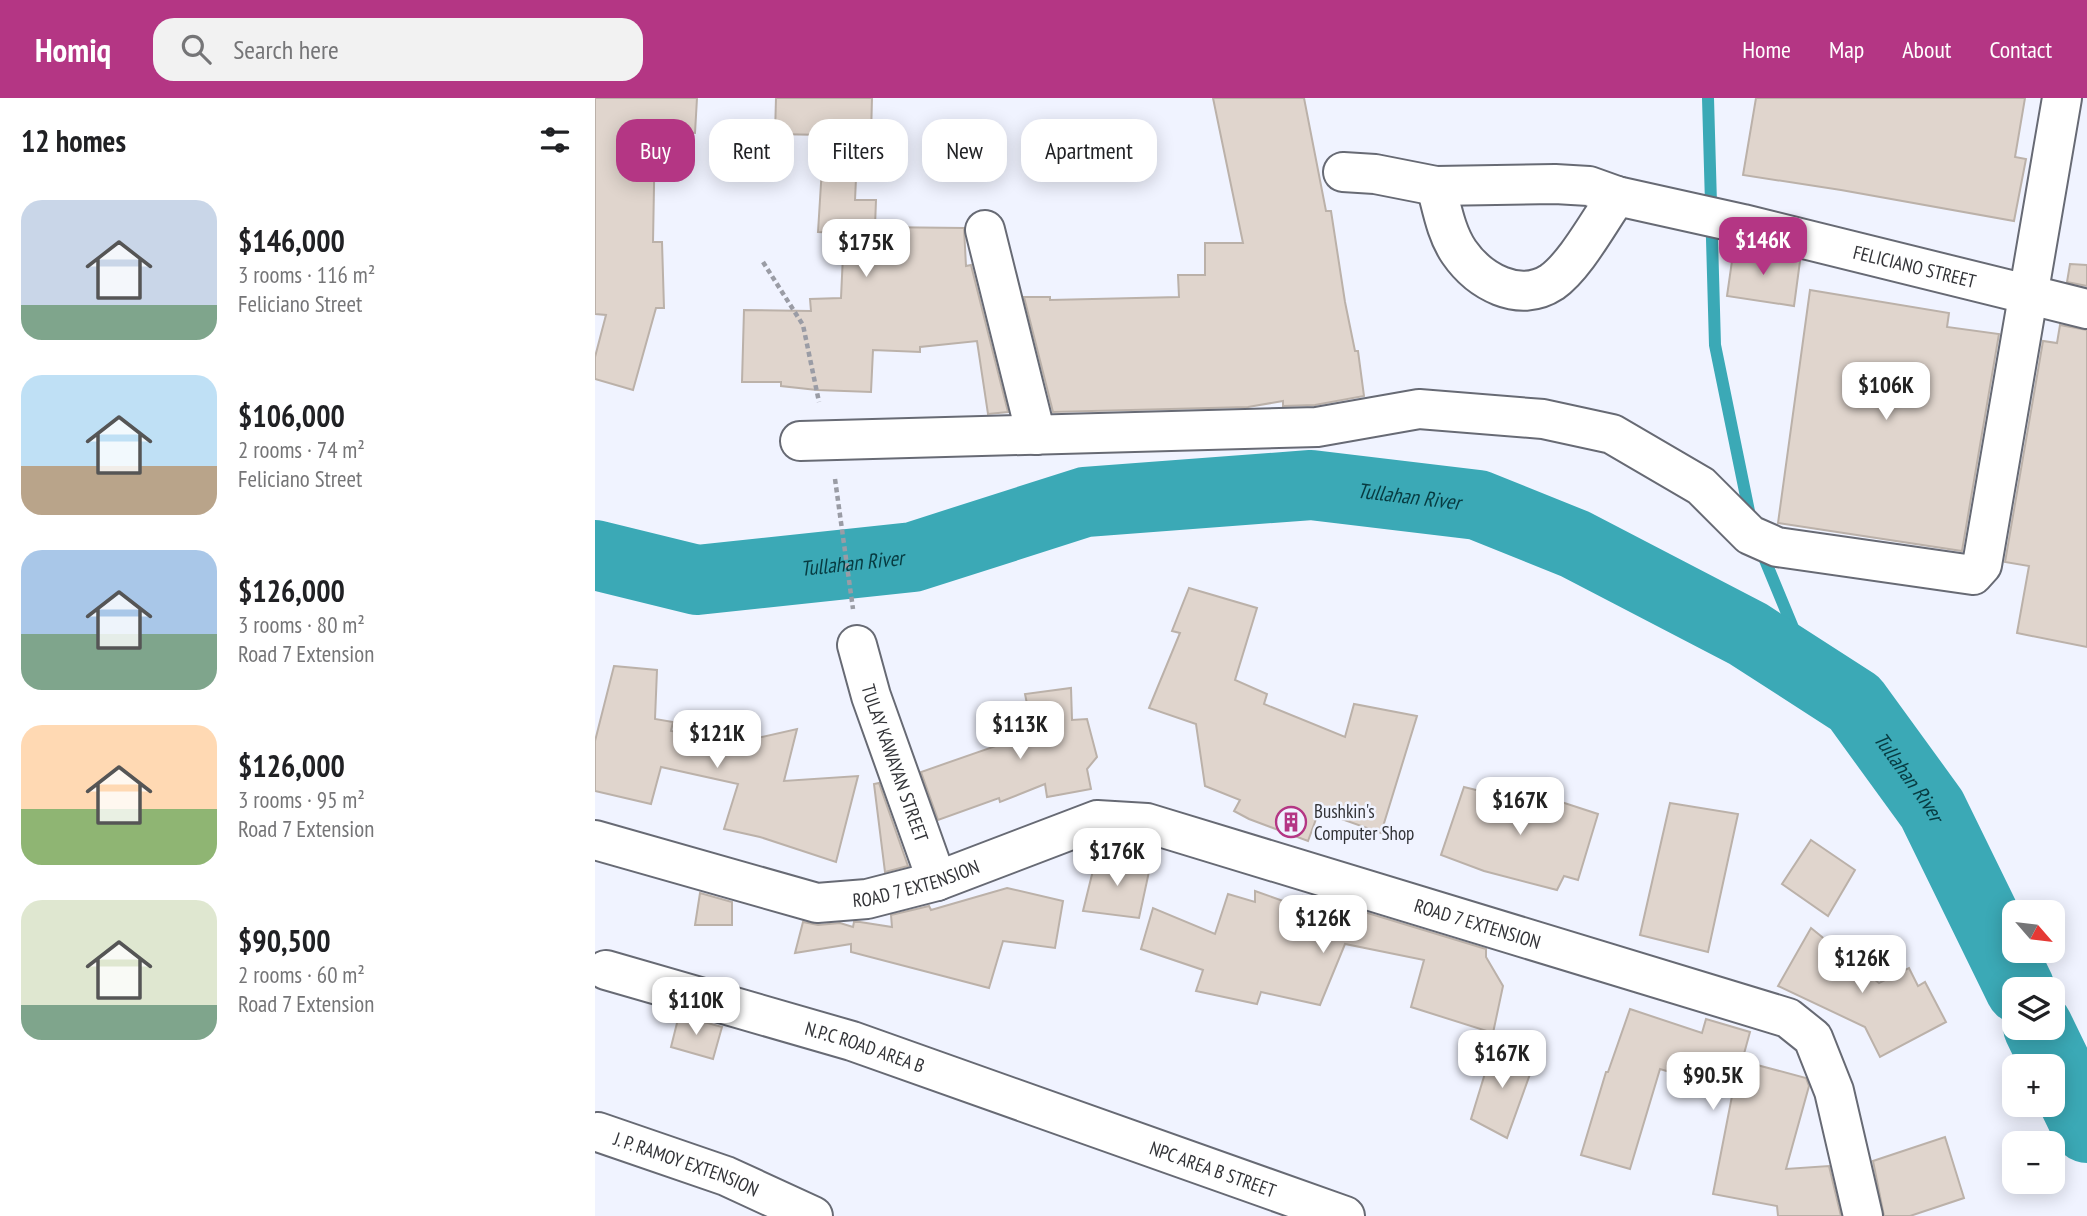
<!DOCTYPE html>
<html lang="en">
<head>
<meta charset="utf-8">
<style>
	body { margin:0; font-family:"PT Sans Narrow",sans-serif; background:#f2f2f2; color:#202124; height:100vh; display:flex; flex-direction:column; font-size:26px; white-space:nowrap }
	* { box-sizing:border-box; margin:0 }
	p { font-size:23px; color:#757577 }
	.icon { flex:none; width:38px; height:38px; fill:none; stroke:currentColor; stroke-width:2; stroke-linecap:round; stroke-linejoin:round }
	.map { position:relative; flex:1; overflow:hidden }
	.side { display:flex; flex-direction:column; background:#fff; width:595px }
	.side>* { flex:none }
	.hud { position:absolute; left:21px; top:21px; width:665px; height:63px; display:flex; gap:14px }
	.needle { width:46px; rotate:118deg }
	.buttons { position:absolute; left:1407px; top:802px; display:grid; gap:14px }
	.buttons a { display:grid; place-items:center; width:63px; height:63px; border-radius:14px; background:#fff; box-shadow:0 4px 18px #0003; font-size:35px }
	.price { position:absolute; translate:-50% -60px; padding:0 16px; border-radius:14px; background:#fff; color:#222; font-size:23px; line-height:46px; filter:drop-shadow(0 2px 4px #0008) }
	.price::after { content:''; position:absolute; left:50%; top:42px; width:21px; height:16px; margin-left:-10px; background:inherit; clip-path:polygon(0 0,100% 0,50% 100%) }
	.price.on { background:#b43684; color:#fff }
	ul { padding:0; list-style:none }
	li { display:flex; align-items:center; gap:21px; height:175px; padding:0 21px }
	li span { display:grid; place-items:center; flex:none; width:196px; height:140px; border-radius:21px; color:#555 }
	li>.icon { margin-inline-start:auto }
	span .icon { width:84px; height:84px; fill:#fffc; stroke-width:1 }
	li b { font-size:30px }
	h2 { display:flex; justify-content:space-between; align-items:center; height:84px; padding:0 21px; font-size:30px }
	.chip { padding:0 24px; border-radius:21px; background:#fff; box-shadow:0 4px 18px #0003; font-size:24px; line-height:63px }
	.chip.on { background:#b43684; color:#fff }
	header { display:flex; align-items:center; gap:42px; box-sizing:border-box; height:98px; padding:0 35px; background:#b43684; color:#fff }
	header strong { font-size:33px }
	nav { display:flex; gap:38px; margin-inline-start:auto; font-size:24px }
	.search { width:490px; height:63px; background:#f2f2f2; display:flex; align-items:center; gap:18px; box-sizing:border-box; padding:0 24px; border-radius:21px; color:#757577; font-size:26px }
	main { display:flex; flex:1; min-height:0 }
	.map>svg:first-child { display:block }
</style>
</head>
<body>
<header>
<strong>Homiq</strong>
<div class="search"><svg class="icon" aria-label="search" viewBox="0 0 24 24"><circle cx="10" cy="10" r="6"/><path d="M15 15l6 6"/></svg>Search here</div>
<nav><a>Home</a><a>Map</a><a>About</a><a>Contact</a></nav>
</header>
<main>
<section class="side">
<h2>12 homes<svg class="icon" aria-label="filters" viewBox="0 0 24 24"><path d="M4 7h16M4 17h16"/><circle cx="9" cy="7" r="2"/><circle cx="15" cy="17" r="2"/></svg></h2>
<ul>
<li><span style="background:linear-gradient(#c9d6e8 75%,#7fa58c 0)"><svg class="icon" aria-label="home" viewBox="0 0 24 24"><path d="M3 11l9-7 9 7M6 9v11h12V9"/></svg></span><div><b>$146,000</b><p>3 rooms · 116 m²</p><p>Feliciano Street</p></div></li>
<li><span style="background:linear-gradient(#bfe0f5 65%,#b9a48a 0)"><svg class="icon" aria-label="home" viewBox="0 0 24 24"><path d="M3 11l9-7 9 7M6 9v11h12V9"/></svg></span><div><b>$106,000</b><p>2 rooms · 74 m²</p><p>Feliciano Street</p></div></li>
<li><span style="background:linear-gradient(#a9c7e8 60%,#7fa58c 0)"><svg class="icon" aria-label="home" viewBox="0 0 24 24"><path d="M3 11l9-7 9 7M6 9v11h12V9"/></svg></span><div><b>$126,000</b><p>3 rooms · 80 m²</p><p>Road 7 Extension</p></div></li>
<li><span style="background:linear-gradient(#ffd9b3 60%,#8fb573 0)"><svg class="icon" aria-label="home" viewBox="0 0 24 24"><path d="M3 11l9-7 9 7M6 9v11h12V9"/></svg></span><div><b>$126,000</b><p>3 rooms · 95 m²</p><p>Road 7 Extension</p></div></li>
<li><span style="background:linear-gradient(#dfe7d0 75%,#7fa58c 0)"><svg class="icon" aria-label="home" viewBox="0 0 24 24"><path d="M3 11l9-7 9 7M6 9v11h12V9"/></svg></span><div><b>$90,500</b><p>2 rooms · 60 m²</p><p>Road 7 Extension</p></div></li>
</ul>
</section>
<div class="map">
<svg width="1492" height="1118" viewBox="0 0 1492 1118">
	<rect width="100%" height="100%" fill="#f0f3ff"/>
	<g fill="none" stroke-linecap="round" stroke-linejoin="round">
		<g stroke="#3ba9b6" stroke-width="12">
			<path d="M 1113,0 L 1120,247 L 1156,423"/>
			<path d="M 1165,450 L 1218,578"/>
		</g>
		<g stroke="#3ba9b6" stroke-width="70">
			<path id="s1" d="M 0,457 L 102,482 L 318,459 L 490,404 L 716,387 L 883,407 L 980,446 L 1153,536 L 1260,605 L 1337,711 L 1425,891"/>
			<path d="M 1443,929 L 1492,1030"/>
		</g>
	</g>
	<g fill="#e0d5cd" stroke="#bbb1a9" stroke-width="2">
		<path d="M 0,0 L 102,0 L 100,35 L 60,33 L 58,144 L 67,144 L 69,210 L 61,210 L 38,292 L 0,281 L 0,259 L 11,217 L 0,216 Z"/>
		<path d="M 181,0 L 277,0 L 276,38 L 263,38 L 260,102 L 281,102 L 280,129 L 369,130 L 371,168 L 376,167 L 413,314 L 393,316 L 382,243 L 325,249 L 325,254 L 278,252 L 276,294 L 222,292 L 186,288 L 186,284 L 147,284 L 149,212 L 216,213 L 215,201 L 246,200 L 249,135 L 223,134 L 229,37 L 180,36 Z"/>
		<path d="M 618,0 L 709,0 L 731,113 L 736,113 L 750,204 L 760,253 L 763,253 L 769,298 L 720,307 L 688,308 L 688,303 L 653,309 L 458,314 L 429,199 L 455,199 L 455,202 L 584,199 L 583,177 L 610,177 L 610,145 L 648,145 Z"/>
		<path d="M 1161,0 L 1430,0 L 1420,59 L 1431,61 L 1419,123 L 1246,92 L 1148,77 Z"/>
		<path d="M 1139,149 L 1205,163 L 1199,208 L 1132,198 Z"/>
		<path d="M 1475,166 L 1492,167 L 1492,188 L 1472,184 Z"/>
		<path d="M 1215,192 L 1354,215 L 1352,229 L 1404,236 L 1367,453 L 1183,425 Z"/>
		<path d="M 1465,227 L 1492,232 L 1492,549 L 1422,535 L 1434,468 L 1410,464 L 1448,243 L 1462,245 Z"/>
		<path d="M 594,490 L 662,510 L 640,582 L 672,596 L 669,606 L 750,639 L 759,606 L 822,618 L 786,735 L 724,713 L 713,743 L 654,721 L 639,713 L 645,702 L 610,688 L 601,626 L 554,610 L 585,535 L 577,533 Z"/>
		<path d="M 19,568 L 62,572 L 60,621 L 78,624 L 76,633 L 149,643 L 202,631 L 189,683 L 263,678 L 241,764 L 165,739 L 129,731 L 143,686 L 66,669 L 56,706 L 0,693 L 0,643 Z"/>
		<path d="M 476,590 L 477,622 L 492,621 L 502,659 L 492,671 L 496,691 L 452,699 L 450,686 L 405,704 L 404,700 L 343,722 L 326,674 L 438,635 L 430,596 Z"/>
		<path d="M 284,685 L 313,768 L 290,774 L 279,686 Z"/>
		<path d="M 869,689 L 941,707 L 942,696 L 1003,716 L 983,782 L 969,778 L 962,792 L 889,773 L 846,757 Z"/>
		<path d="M 1075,705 L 1143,716 L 1113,854 L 1045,837 Z"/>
		<path d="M 1216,742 L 1260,772 L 1233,818 L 1187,786 Z"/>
		<path d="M 502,756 L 555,769 L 544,820 L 488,813 Z"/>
		<path d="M 412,790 L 468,803 L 460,850 L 408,843 L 394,890 L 256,854 L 256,846 L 200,855 L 208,824 L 223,827 L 245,825 L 258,829 L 259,824 L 265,824 L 297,829 L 296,817 L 334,808 L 336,812 Z"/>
		<path d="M 660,793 L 705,809 L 708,798 L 743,806 L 891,851 L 891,859 L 908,888 L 898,935 L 816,909 L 829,862 L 750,846 L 725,907 L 666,894 L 662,906 L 601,893 L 608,872 L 546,851 L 558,810 L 620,836 L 633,796 L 660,804 Z"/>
		<path d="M 105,795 L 137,804 L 137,827 L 100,827 Z"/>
		<path d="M 1216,830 L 1284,885 L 1314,870 L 1323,888 L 1330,884 L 1351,924 L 1285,959 L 1270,929 L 1183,888 Z"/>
		<path d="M 1035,911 L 1107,935 L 1111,921 L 1155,934 L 1147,963 L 1211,980 L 1214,988 L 1191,1071 L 1234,1068 L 1246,1118 L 1183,1118 L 1182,1108 L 1118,1096 L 1138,993 L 1065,971 L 1035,1071 L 986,1057 L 1011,974 L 1013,974 Z"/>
		<path d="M 84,917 L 127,929 L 118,961 L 76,949 Z"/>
		<path d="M 899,946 L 939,965 L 912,1040 L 876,1021 Z"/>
		<path d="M 1350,1039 L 1369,1100 L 1315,1118 L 1289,1118 L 1278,1063 Z"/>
	</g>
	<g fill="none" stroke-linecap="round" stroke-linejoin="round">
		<g stroke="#676a74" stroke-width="42">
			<g id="minor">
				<path id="s2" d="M 748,74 L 780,76 L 841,88 L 960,86 L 994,88 L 1022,98 L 1148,126 L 1492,211"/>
				<path d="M 841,88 C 847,110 851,135 864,154 C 884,183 924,206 957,184 C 981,167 1004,123 1022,98"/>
				<path d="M 390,132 L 441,337"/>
				<path d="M 205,343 L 722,329 L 824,311 L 948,321 L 1017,336 L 1106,388 L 1155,437 L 1182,449 L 1378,477 L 1387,467 L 1467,0"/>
				<path id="s3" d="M 262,547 L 276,598 L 342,783"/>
				<path id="s4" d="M 0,742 L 222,805 L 272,801 L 342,783 L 502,722 L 552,725 L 1193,920 L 1218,940 L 1239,993 L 1268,1118"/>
				<path id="s5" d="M 11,872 L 257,943 L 750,1118"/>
				<path id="s6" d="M 3,1034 L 131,1078 L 218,1118"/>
			</g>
		</g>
		<g stroke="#9a9ca5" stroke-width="4.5" stroke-dasharray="5 3.5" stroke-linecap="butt">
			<path d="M 168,164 L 208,227 L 224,304"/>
			<path d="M 240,381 L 258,511"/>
		</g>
		<use href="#minor" stroke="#fff" stroke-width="38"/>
	</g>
	<defs>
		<g id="building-ring" transform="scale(1.575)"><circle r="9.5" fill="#f0f3ff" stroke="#b43684" stroke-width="1.5"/><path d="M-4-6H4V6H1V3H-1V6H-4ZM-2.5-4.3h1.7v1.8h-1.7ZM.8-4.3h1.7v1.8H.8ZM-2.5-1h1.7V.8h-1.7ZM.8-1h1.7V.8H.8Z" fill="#b43684"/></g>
	</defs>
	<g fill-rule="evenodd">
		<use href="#building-ring" x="696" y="724"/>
	</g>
	<g text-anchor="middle" stroke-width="5" stroke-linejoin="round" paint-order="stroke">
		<g font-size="19" fill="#333438" stroke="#f0f3ff">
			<text dy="7" stroke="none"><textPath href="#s2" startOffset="583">FELICIANO STREET</textPath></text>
			<text dy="7" stroke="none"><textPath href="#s3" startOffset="124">TULAY KAWAYAN STREET</textPath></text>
			<text dy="7" stroke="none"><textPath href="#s4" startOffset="332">ROAD 7 EXTENSION</textPath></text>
			<text dy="7" stroke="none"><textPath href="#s4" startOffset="920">ROAD 7 EXTENSION</textPath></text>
			<text dy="7" stroke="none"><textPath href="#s5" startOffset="270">N.P.C ROAD AREA B</textPath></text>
			<text dy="7" stroke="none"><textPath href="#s6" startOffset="94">J. P. RAMOY EXTENSION</textPath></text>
			<text dy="7" stroke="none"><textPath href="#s5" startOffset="639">NPC AREA B STREET</textPath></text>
		</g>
		<g font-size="19" fill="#333438" stroke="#f0f3ff" text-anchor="start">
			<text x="719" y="720">Bushkin's<tspan x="719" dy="22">Computer Shop</tspan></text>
		</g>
		<g font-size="21" font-style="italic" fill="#073b41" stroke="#f0f3ff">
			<text dy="7" stroke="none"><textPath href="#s1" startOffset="828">Tullahan River</textPath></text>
			<text dy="7" stroke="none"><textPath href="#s1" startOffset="261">Tullahan River</textPath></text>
			<text dy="7" stroke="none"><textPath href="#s1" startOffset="1416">Tullahan River</textPath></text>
		</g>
	</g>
</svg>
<div class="buttons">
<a><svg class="needle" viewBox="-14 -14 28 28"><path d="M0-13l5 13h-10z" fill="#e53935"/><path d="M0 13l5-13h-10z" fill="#757577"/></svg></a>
<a><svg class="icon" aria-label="layers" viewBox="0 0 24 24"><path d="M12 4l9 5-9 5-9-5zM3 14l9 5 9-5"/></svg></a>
<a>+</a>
<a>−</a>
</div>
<b class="price on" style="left:1168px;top:179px">$146K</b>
<b class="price" style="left:271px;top:181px">$175K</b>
<b class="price" style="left:1291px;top:324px">$106K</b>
<b class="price" style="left:425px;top:663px">$113K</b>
<b class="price" style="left:122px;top:672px">$121K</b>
<b class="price" style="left:925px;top:739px">$167K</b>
<b class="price" style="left:522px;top:790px">$176K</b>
<b class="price" style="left:728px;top:857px">$126K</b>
<b class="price" style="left:1267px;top:897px">$126K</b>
<b class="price" style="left:101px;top:939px">$110K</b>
<b class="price" style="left:907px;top:992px">$167K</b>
<b class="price" style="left:1118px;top:1014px">$90.5K</b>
<div class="hud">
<a class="chip on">Buy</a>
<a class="chip">Rent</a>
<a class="chip">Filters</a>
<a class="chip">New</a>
<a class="chip">Apartment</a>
</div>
</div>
</main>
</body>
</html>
